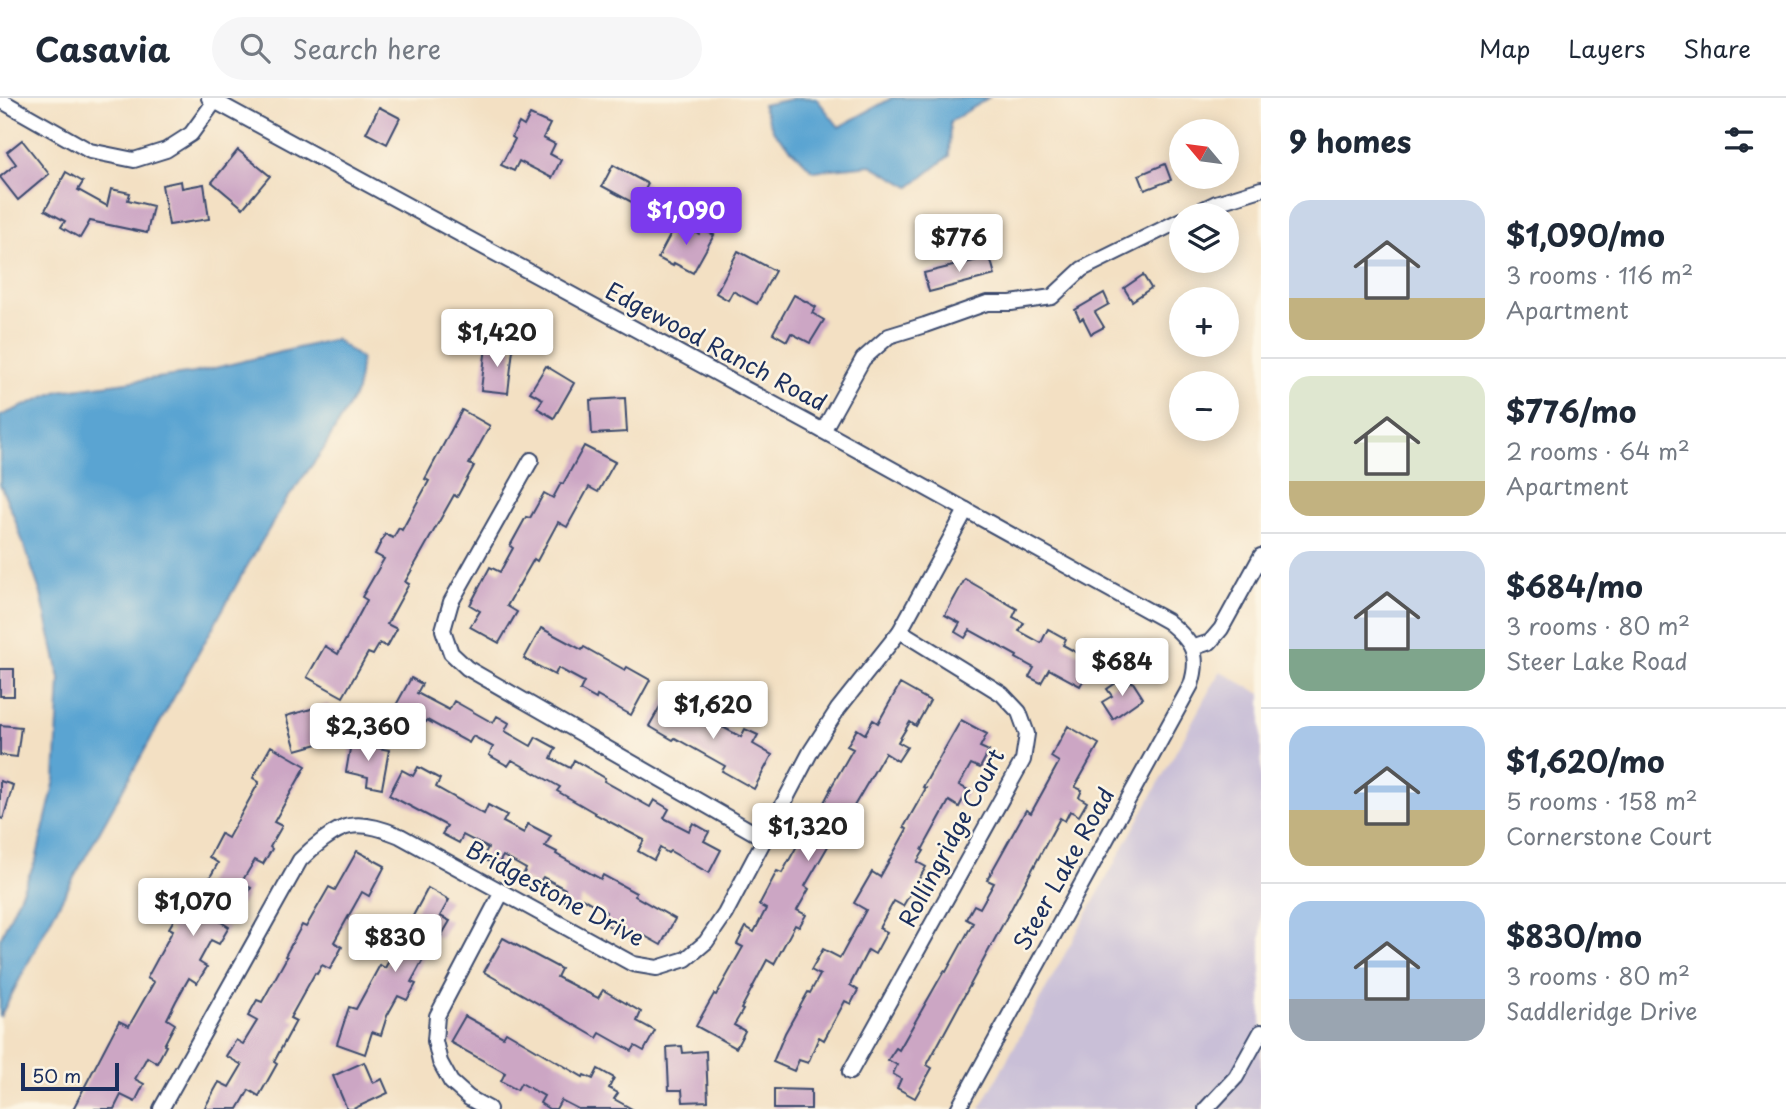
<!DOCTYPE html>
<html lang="en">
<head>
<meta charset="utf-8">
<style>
	body { margin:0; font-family:"Playpen Sans",sans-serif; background:#f6f6f7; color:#1f2937; height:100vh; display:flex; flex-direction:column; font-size:26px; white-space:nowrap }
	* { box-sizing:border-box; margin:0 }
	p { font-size:23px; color:#747a83 }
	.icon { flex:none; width:38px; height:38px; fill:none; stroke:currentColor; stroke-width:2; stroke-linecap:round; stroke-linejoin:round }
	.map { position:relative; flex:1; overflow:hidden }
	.drawer { display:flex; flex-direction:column; background:#fff; width:525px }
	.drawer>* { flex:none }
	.needle { width:46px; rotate:299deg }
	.buttons { position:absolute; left:1169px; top:21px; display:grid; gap:14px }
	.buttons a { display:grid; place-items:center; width:70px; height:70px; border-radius:50%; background:#fff; box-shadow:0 4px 18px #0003; font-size:35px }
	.scale { position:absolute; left:21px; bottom:18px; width:98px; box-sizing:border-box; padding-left:7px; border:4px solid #1b2f5e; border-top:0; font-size:19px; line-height:24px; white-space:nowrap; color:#1b2f5e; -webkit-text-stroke:5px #fcf5e5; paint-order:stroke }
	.price { position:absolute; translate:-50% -60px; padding:0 16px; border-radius:7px; background:#fff; color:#222; font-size:23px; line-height:46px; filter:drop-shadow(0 2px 4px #0008) }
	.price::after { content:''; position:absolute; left:50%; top:42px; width:21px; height:16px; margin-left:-10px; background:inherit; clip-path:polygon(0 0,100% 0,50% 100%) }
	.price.current { background:#7c3aed; color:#fff }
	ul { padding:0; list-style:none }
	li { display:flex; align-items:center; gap:21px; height:175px; padding:0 28px }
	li+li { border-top:2px solid #e0e1e3 }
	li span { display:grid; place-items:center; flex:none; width:196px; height:140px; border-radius:21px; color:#555 }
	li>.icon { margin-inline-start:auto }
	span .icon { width:84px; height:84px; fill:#fffc; stroke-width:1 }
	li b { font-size:30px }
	h2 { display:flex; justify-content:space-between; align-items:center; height:84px; padding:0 28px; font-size:30px }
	header { display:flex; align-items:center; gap:42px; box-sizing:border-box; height:98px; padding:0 35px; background:#fff; border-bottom:2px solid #e0e1e3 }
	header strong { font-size:33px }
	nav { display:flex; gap:38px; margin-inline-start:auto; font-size:24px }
	.search { width:490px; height:63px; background:#f6f6f7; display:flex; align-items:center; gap:18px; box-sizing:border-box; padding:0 24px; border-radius:38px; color:#747a83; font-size:26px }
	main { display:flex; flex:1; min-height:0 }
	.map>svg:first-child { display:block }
</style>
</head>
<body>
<header>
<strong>Casavia</strong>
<div class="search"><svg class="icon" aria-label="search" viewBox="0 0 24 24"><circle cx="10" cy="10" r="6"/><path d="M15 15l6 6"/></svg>Search here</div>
<nav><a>Map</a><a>Layers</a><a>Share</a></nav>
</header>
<main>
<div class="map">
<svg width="1261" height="1011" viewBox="0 0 1261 1011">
	<rect width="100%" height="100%" fill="#fcf5e5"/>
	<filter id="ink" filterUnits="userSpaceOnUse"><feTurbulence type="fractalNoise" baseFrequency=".0143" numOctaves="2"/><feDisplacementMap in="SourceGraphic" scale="14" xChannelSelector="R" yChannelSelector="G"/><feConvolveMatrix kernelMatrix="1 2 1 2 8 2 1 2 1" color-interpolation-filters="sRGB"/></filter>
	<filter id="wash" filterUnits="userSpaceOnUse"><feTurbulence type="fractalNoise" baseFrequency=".00686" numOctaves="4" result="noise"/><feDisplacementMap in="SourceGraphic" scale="28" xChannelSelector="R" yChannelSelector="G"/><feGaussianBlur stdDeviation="1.57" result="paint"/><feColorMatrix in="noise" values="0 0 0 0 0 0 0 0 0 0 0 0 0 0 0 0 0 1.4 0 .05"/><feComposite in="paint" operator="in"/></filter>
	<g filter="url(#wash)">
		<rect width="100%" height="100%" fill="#f3e0c3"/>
		<path fill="#c9bfd7" d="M 1220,573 L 1261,596 L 1261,1011 L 980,1011 Z"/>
		<g fill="#5aa4d2" stroke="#3a6a98" stroke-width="2">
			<path d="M 797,0 L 816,0 L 839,29 L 892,0 L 988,0 L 950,24 L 949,58 L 910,89 L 871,67 L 813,73 L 774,34 L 762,7 Z"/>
			<path d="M 335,241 L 361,261 L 357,293 L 323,352 L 285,404 L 243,475 L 52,819 L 0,919 L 0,841 L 36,762 L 55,682 L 60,581 L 41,496 L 13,416 L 0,386 L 0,318 L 59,293 L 194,275 Z"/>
		</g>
		<g id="blocks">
			<g fill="#cca6c4">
				<path d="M 379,9 L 400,20 L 387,46 L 366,35 Z"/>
				<path d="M 530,17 L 550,26 L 543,40 L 555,46 L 550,56 L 561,62 L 552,80 L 519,63 L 514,73 L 501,67 L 515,41 L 512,39 L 519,25 L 524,28 Z"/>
				<path d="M 22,42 L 49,76 L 18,102 L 0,79 L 16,66 L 7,54 Z"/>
				<path d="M 238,52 L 270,78 L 243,110 L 212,84 Z"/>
				<path d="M 1165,66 L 1171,82 L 1145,92 L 1139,77 Z"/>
				<path d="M 613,67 L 648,86 L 637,107 L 602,88 Z"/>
				<path d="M 66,74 L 83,84 L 78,92 L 107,108 L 111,91 L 130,95 L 128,102 L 153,108 L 147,135 L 90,123 L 80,140 L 61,129 L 65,123 L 45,112 Z"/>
				<path d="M 181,83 L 182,90 L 204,86 L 209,121 L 169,127 L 162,87 Z"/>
				<path d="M 677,124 L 699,136 L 702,131 L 714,137 L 693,175 L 674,165 L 673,168 L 658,160 Z"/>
				<path d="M 738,153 L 775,173 L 757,206 L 733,193 L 728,202 L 716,195 Z"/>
				<path d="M 990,159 L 995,177 L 929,194 L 924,175 Z"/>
				<path d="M 1143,177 L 1151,190 L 1132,203 L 1124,190 Z"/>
				<path d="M 1104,195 L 1109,206 L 1095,214 L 1104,229 L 1091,236 L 1083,220 L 1080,222 L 1075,212 Z"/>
				<path d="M 794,197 L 816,209 L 812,215 L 824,222 L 810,245 L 791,235 L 787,243 L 773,235 Z"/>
				<path d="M 486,248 L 513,251 L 508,295 L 481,292 Z"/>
				<path d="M 546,268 L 574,285 L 554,320 L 537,310 L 543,301 L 530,294 Z"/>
				<path d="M 625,300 L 627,334 L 592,336 L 590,302 Z"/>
				<path d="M 462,312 L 490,328 L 469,366 L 474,368 L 457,399 L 454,397 L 405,484 L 409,486 L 387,526 L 397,531 L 387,549 L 380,545 L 373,557 L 368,555 L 343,599 L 307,579 L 325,548 L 338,556 L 367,502 L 362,499 L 384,461 L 375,456 L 385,436 L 393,440 L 399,430 L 402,432 L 429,383 L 425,381 Z"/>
				<path d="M 584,348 L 615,364 L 598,394 L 589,389 L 567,429 L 558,424 L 537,463 L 534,461 L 507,508 L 517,514 L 499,545 L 470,529 L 480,513 L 470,507 L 490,469 L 500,474 L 513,450 L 510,448 L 526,419 L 530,420 L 544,395 L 553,400 L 561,385 L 563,386 Z"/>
				<path d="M 965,481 L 1017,511 L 1013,519 L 1024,525 L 1019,533 L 1041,545 L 1048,531 L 1066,541 L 1063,547 L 1094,564 L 1080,588 L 1049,571 L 1041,585 L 1029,579 L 1034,570 L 1016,560 L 1017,558 L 970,532 L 965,540 L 955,534 L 960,525 L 945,517 Z"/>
				<path d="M 541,530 L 582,552 L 584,549 L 625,572 L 627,569 L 650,582 L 631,617 L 597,598 L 596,601 L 580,592 L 584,584 L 558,570 L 555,577 L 524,561 Z"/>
				<rect x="0" y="571" width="14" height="27"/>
				<path d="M 411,580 L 422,586 L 417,595 L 449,612 L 454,603 L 493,625 L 497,618 L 509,625 L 505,633 L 531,648 L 536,639 L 556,650 L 551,660 L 570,670 L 574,662 L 605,680 L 604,683 L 650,709 L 654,702 L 669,711 L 664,720 L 689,733 L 693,725 L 709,734 L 704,743 L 721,752 L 709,775 L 670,753 L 668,755 L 660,750 L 654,762 L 638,753 L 644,742 L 595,716 L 595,715 L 557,693 L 560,689 L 512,662 L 508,668 L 489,657 L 493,649 L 473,638 L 469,645 L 427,622 L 426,624 L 418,620 L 413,628 L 391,616 Z"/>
				<path d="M 1122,581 L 1126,587 L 1132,583 L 1143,600 L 1113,621 L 1102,604 L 1112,598 L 1107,591 Z"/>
				<path d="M 900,586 L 930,603 L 916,628 L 910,624 L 898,644 L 907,649 L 898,663 L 885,655 L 833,744 L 831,743 L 805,788 L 809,791 L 797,812 L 806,817 L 799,829 L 795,827 L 774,866 L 767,862 L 741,911 L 743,912 L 734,927 L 745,933 L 736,950 L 696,928 L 714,896 L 716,897 L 743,849 L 737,846 L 746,829 L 754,834 L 766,811 L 759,807 L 777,773 L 782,775 L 807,730 L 799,726 L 809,708 L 819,714 L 831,691 L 830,691 L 853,651 L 847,648 L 857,631 L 865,636 L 873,622 L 878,625 Z"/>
				<path d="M 666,598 L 741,639 L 745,631 L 758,637 L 753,646 L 772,657 L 754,691 L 722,673 L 725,668 L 675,640 L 673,642 L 649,628 Z"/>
				<path d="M 329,606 L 339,643 L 322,648 L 321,645 L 296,652 L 286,618 Z"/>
				<path d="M 961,622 L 987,636 L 980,649 L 989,653 L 980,670 L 971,666 L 959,687 L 968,692 L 959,709 L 949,703 L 922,752 L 924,753 L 917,764 L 926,769 L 903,808 L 894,803 L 879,830 L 887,834 L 875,856 L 868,852 L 850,887 L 858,892 L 851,906 L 845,903 L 824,942 L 819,939 L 808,965 L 799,962 L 794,973 L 773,964 L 785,935 L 808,894 L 810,895 L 820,877 L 811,872 L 823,851 L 840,860 L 866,812 L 854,805 L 872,774 L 880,779 L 907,731 L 904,729 L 926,690 L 923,689 Z"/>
				<path d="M 0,627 L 21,629 L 17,659 L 0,657 Z"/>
				<path d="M 1068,628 L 1099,646 L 1075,689 L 1082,692 L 1079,699 L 1087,704 L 1079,718 L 1070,713 L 1065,723 L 1060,720 L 927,967 L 932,970 L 915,1000 L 897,990 L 901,981 L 893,976 L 897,967 L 888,962 L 896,950 L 899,952 L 944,873 L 946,874 L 973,825 L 966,821 L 974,807 L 980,810 L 994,785 L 987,782 L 1026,712 L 1031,715 L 1059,664 L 1051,659 Z"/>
				<path d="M 351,645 L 389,652 L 382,690 L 367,687 L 368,679 L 346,674 Z"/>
				<path d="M 271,648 L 306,668 L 274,724 L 282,728 L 270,749 L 272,751 L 263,766 L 255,762 L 241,785 L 251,790 L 241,807 L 233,802 L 221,824 L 229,829 L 219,846 L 211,842 L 199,864 L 207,869 L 197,885 L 189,880 L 176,903 L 167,921 L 175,926 L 164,947 L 166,948 L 157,965 L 147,959 L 135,981 L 144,986 L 135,1004 L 121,997 L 114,1011 L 73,1011 L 119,923 L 129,928 L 154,884 L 147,880 L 173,832 L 169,830 L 179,813 L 188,818 L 218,765 L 209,759 L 221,736 L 228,740 L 259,684 L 253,680 Z"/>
				<path d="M 418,669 L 440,681 L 436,689 L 484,716 L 488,707 L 507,717 L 503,724 L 524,735 L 528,726 L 551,738 L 545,748 L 557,754 L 556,756 L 601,781 L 603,777 L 636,795 L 635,798 L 675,821 L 661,847 L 643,837 L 639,844 L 622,836 L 601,823 L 606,814 L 582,800 L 577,810 L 560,800 L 565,791 L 543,779 L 537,788 L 522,779 L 526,771 L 503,758 L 497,768 L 482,760 L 488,750 L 463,737 L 459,745 L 442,736 L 447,728 L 389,697 L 402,672 L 413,678 Z"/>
				<path d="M 0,683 L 13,687 L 3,721 L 0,720 Z"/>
				<path d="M 357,753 L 385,768 L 369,798 L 362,794 L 334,844 L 342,849 L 330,871 L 322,867 L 317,876 L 315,875 L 290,920 L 296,923 L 274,964 L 277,966 L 259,998 L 249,992 L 238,1011 L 204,1011 L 219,984 L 229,989 L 242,967 L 226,958 L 236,942 L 243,946 L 257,923 L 248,918 L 257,902 L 262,904 L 287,859 L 285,858 L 302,827 L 306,829 L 329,789 L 335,792 Z"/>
				<path d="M 428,790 L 449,802 L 440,818 L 450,823 L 440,840 L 436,838 L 411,884 L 416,886 L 407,902 L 398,898 L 387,918 L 381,937 L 372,934 L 365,956 L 337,946 L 349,909 L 356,911 L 380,867 L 385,870 Z"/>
				<path d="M 503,840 L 561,871 L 557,879 L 580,891 L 598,900 L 603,892 L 641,914 L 637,923 L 655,933 L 644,953 L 635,948 L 632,953 L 600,935 L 597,940 L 484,874 Z"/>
				<path d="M 465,918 L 503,939 L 506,934 L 583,979 L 584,977 L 593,981 L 598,971 L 614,980 L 609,990 L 618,995 L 614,1001 L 632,1011 L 578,1011 L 561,1002 L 556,1011 L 549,1011 L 540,1005 L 544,998 L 521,985 L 517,992 L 501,983 L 505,975 L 450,944 Z"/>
				<path d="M 682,948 L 683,955 L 706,953 L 708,1003 L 683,1004 L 682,992 L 669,992 L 667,949 Z"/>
				<path d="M 364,964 L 373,985 L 382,981 L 388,995 L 353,1011 L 347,1011 L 333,978 Z"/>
				<path d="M 774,991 L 811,992 L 811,1011 L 774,1011 Z"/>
			</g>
		</g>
	</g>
	<g filter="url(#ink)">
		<use href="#blocks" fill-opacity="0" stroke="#3b4a6d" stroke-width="2"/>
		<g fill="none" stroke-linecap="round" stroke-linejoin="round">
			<g stroke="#3b4a6d" stroke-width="18">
				<g id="minor">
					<path d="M 209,0 L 823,333 L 1167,523 C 1192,543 1201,556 1191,587 L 958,1011"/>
					<path d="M 0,2 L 90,53 L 134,62 L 166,52 L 191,36 L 215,3"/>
					<path d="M 1191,117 L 1216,105 L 1261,91"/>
					<path d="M 823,333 L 863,261 L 889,238 L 925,227 L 987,205 L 1011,205 L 1052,199 L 1082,171 L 1181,122"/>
					<path d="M 531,362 L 451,504 L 443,532 L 451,555 L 467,570 L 765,741"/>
					<path d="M 1192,550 L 1210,544 L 1221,531 L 1261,458"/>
					<path d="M 850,974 L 1023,662 L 1027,636 L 1019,614 L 1002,596 L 900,533"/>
					<path d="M 161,1011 L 300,762 C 311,751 335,730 350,728 C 367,725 385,732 400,738 L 633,866 L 657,870 L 686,861 L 706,844 L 725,816 L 811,653 L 838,611 L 900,533 L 966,412"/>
					<path d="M 489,1011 L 469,1000 L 451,984 L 440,964 L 435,943 L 437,918 L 502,794"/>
					<path d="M 1206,1011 L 1236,979 L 1261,934"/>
				</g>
			</g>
			<use href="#minor" stroke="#fff" stroke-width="14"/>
		</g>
	</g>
	<g text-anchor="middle" stroke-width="5" stroke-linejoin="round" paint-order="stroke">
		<g font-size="23" fill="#1b2f5e" stroke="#fcf5e5">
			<text transform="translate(716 249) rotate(28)" y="8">Edgewood Ranch Road</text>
			<text transform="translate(952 740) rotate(-62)" y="8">Rollingridge Court</text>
			<text transform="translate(1064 771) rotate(-61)" y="8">Steer Lake Road</text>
			<text transform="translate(555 796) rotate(28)" y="8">Bridgestone Drive</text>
		</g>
	</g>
</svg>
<div class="buttons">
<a><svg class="needle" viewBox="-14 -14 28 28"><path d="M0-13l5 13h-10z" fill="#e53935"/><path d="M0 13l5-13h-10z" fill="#747a83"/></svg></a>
<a><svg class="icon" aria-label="layers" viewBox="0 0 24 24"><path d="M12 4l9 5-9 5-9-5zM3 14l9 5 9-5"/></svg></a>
<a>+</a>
<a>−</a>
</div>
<div class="scale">50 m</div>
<b class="price current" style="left:686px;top:149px">$1,090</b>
<b class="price" style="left:959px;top:176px">$776</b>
<b class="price" style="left:497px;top:271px">$1,420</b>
<b class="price" style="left:1122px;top:600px">$684</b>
<b class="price" style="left:713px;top:643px">$1,620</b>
<b class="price" style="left:368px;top:665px">$2,360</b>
<b class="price" style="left:808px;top:765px">$1,320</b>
<b class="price" style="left:193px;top:840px">$1,070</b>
<b class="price" style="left:395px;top:876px">$830</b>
</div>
<section class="drawer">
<h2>9 homes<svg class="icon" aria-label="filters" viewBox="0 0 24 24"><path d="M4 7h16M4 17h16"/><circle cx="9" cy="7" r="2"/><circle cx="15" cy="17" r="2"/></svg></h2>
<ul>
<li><span style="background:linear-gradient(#c9d6e8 70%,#c2b280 0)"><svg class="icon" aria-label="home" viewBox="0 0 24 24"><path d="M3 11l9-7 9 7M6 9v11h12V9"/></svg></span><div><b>$1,090/mo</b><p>3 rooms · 116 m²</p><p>Apartment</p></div></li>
<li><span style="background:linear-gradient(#dfe7d0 75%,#c2b280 0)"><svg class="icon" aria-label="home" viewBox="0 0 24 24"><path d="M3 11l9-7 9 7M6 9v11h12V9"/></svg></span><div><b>$776/mo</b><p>2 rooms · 64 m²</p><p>Apartment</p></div></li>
<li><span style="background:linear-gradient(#c9d6e8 70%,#7fa58c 0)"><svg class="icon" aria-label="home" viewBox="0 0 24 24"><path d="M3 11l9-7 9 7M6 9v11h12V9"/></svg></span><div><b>$684/mo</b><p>3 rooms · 80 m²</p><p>Steer Lake Road</p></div></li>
<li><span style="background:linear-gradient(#a9c7e8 60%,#c2b280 0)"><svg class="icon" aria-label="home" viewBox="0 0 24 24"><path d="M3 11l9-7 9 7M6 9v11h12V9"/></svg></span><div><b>$1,620/mo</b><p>5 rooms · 158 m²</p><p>Cornerstone Court</p></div></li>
<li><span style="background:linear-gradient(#a9c7e8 70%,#9aa5b1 0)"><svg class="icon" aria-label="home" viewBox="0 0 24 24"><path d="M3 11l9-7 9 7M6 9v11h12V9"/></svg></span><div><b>$830/mo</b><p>3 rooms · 80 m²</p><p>Saddleridge Drive</p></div></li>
</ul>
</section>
</main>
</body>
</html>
